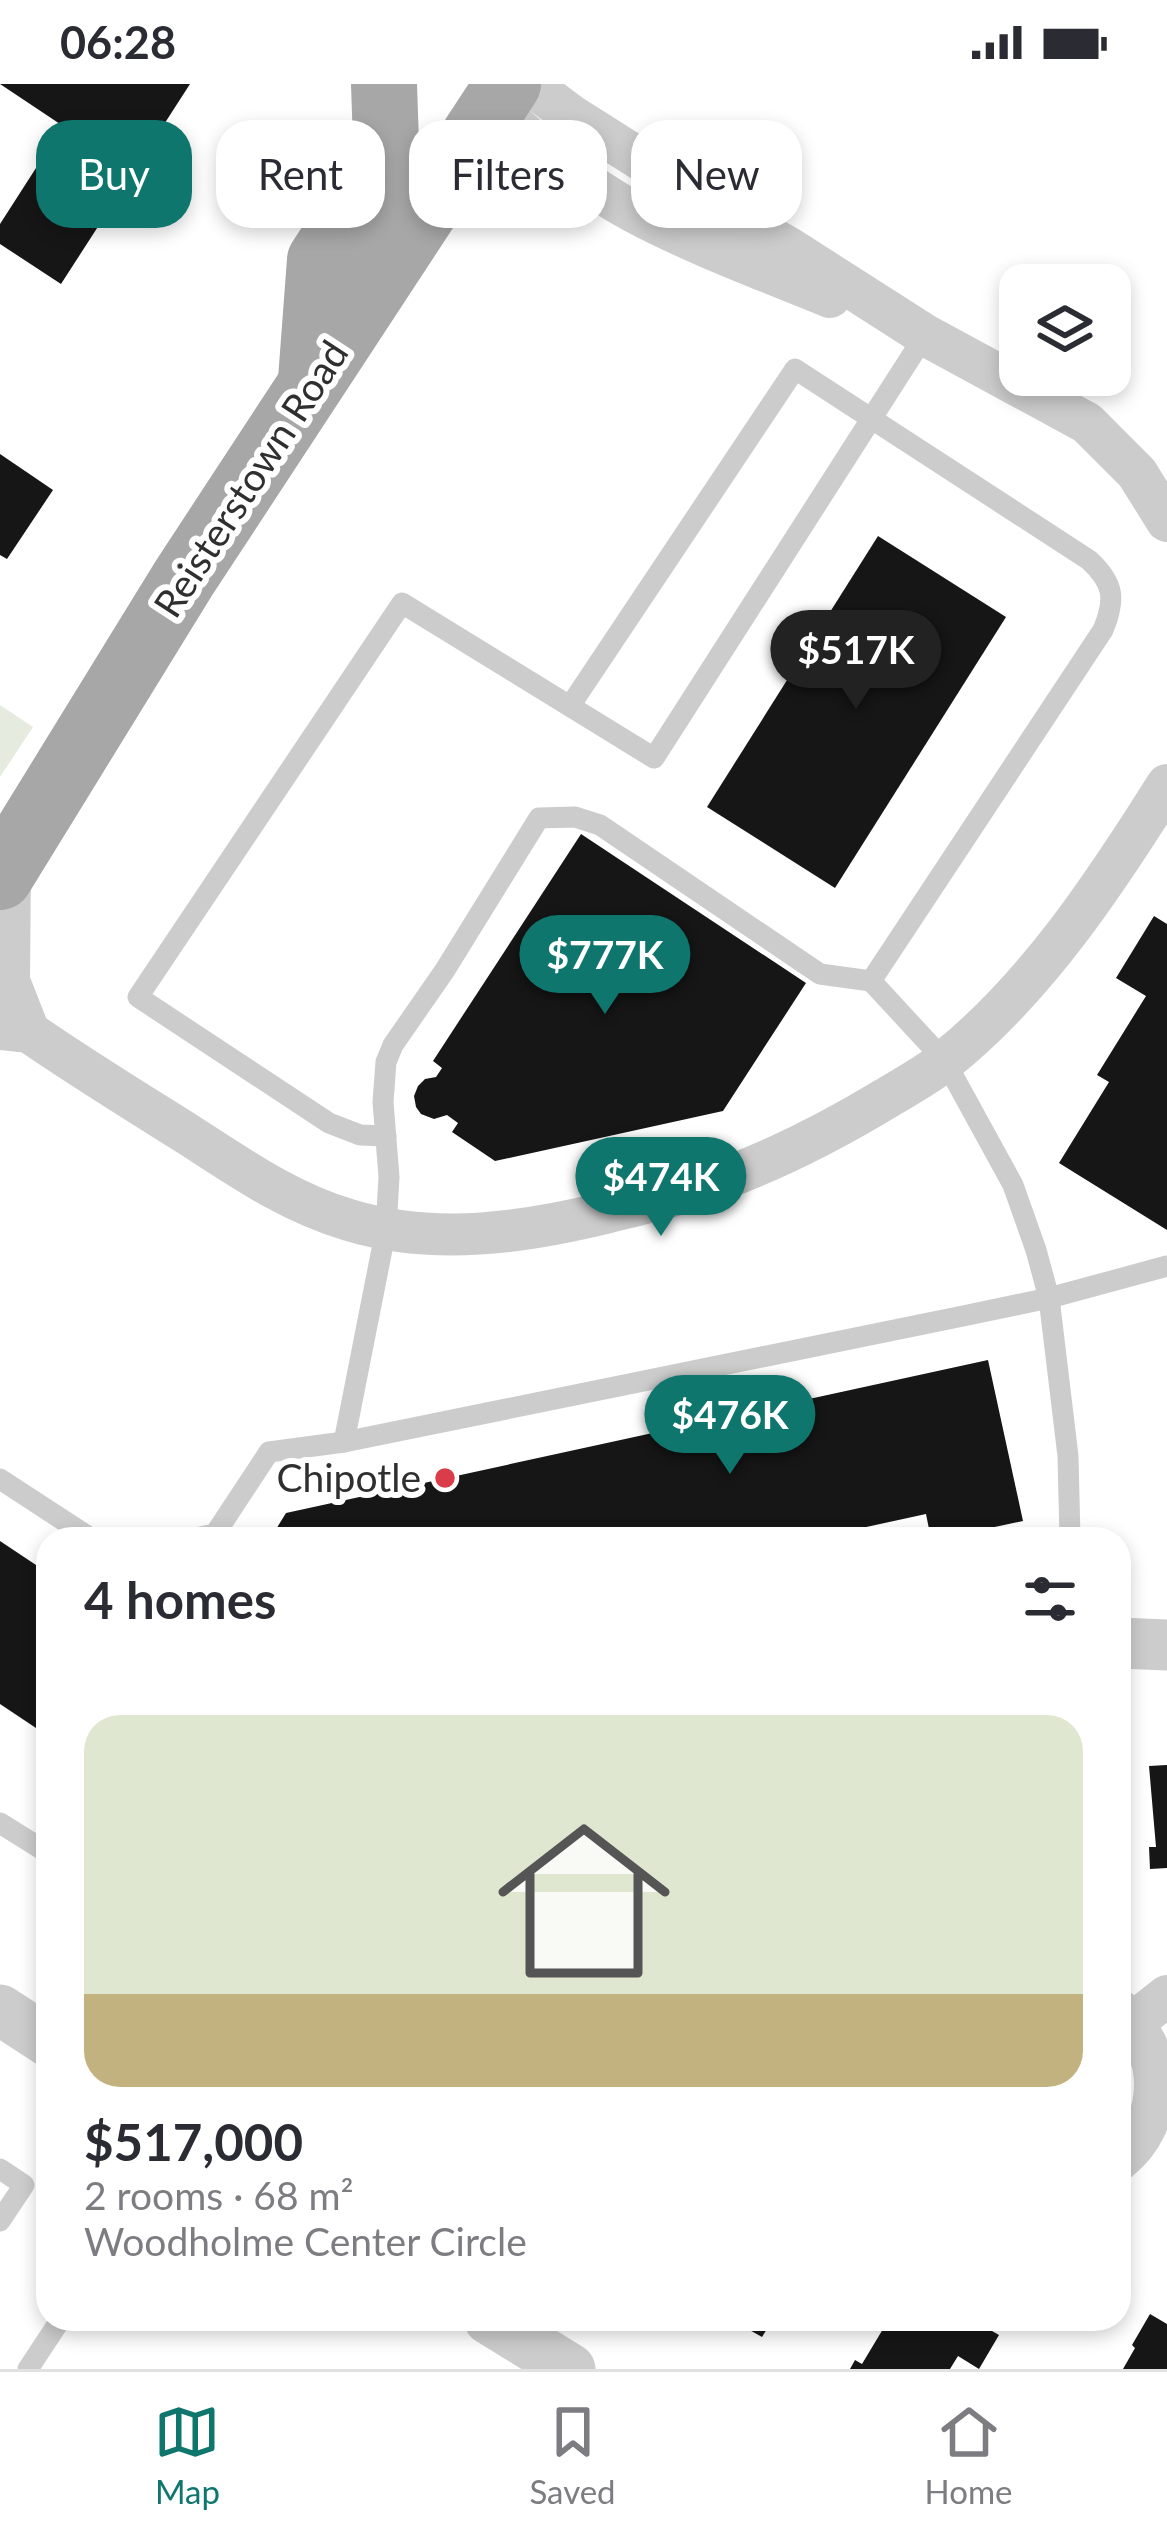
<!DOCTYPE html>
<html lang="en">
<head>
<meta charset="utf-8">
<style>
	body { margin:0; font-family:Lato,sans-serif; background:#f7f7f7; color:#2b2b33; height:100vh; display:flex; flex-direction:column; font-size:45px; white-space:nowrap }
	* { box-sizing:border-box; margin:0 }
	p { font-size:39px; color:#7c7c81 }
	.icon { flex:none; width:66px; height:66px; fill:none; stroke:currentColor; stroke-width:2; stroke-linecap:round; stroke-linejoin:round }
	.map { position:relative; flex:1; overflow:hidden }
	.drawer { position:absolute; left:36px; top:1443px; width:1095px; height:804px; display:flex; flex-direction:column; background:#fff; border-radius:36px; box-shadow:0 6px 18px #0003 }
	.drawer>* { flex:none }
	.hud { position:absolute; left:36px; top:36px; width:1095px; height:108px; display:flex; gap:24px }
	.fabs { position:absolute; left:999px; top:180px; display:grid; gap:24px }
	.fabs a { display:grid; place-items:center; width:132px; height:132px; border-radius:24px; background:#fff; box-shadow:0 6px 18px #0003; font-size:60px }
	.price { position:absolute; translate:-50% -102px; padding:0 27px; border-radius:42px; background:#0f766e; color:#fff; font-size:39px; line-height:78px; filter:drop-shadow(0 3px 6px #0008) }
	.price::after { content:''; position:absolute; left:50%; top:72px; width:36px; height:27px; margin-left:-18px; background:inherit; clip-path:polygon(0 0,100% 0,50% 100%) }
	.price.active { background:#222; color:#fff }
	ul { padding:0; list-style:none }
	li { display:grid; align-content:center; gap:24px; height:636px; padding:0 48px }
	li+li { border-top:3px solid #e1e1e2 }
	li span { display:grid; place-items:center; height:372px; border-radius:36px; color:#555 }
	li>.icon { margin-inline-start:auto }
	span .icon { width:216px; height:216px; fill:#fffc; stroke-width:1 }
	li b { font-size:51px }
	h2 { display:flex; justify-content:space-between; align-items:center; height:144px; padding:0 48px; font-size:51px }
	.pill { padding:0 42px; border-radius:36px; background:#fff; box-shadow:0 6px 18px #0003; font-size:42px; line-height:108px }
	.pill.active { background:#0f766e; color:#fff }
	.status { display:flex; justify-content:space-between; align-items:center; height:84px; padding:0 60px; background:#fff; direction:ltr }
	.status svg { height:33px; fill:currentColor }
	.menu { display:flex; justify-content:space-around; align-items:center; height:168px; border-top:3px solid #e1e1e2; background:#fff; font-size:33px; color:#7c7c81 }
	.menu a { display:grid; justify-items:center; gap:6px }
	.menu .active { color:#0f766e }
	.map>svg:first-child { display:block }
</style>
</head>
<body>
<div class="status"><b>06:28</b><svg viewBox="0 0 49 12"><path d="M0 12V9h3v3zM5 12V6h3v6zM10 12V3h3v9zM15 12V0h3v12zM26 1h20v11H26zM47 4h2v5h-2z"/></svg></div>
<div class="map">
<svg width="1167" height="2285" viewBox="0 0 1167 2285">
	<rect width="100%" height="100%" fill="#fff"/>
	<path fill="#e5ebde" d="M 0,621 L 33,643 L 0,693 Z"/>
	<g fill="#161616">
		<path d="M 0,0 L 190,0 L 61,200 L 0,160 L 0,140 L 63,42 Z"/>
		<path d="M 0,370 L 53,406 L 7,475 L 0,471 Z"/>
		<path d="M 878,452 L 1006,533 L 835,804 L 707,723 Z"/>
		<path d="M 581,750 L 806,899 L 723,1027 L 495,1077 L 452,1048 L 458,1039 L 447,1031 L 434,1035 L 421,1030 L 416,1023 L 414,1012 L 418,1002 L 425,995 L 436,993 L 442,984 L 433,977 Z"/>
		<path d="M 1154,832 L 1167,840 L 1167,1146 L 1059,1079 L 1109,998 L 1097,991 L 1146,912 L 1116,894 Z"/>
		<path d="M 988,1276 L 1023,1437 L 938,1455 L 931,1455 L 926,1430 L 811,1455 L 270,1455 L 286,1429 Z"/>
		<path d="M 0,1457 L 48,1489 L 48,1652 L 0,1620 Z"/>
		<path d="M 1167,1681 L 1167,1784 L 1150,1785 L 1149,1763 L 1156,1763 L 1149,1682 Z"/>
		<path d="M 1150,2230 L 1167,2240 L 1167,2285 L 1123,2285 L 1135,2264 L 1132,2261 Z"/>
		<path d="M 730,2235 L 773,2235 L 762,2253 Z"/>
		<path d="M 889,2235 L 980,2235 L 978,2239 L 999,2251 L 979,2285 L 958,2272 L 950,2285 L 850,2285 L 855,2276 L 862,2280 Z"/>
	</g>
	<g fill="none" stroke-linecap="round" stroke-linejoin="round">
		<g stroke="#ccc" stroke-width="21">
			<path d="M 570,622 L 795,285 L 1089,476 C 1114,499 1116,515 1103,546 L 871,897 L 945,977 L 1013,1101 L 1036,1166 L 1049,1214 L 1068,1372 L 1070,1455"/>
			<path d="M 386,1052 L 360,1051 L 329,1039 L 138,913 L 402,519 L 654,674 L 925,251"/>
			<path d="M 344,1358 L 386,1145 L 389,1093 L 383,1018 L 386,978 L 393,961 L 445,886 L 539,734 L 575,733 L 600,741 L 820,890 L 871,897"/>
			<path d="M 0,1395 L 92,1455"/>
			<path d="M 190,1455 L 215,1450 L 269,1368 L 344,1358 L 963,1232 L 1049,1214 L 1167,1182"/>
			<path d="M 0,1739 L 48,1769"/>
			<path d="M 0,2085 L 24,2101 L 0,2137"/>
			<path d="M 28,2285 L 61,2235"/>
		</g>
		<g stroke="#ccc" stroke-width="42">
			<path d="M 529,0 L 572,32 L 692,108 L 789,164 L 925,251 L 1087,339 L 1137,389 L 1167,437"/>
			<path d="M 493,22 C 536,61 582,100 634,128 C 696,161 764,186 830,213"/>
			<path d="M 10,777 L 9,897 L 29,948"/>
			<path d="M 0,945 L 29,948 C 81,984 135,1017 189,1051 C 240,1084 290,1119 349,1136 C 435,1162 523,1149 609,1128 C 635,1121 662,1116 688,1107 C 758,1085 822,1053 885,1015 C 905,1003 927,991 946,976 C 1037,903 1106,798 1167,701"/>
			<path d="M 1119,1926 C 1167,1964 1167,2038 1119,2076"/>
			<path d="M 1134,1938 L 1167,1912"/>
		</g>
		<g stroke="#ccc" stroke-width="51">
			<path d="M 1119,1559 L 1167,1561"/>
			<path d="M 0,1926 L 48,1957"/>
			<path d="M 489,2235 L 570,2285"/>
		</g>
		<g stroke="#a7a7a7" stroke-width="66">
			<path d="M 311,296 L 320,176 L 374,93 L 386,59 L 384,0"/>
			<path d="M 0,793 L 184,494 L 508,0"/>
		</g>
	</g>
	<circle fill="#db3c4a" stroke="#fff" stroke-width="4.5" cx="445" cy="1394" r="12"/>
	<g text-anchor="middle" stroke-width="12" stroke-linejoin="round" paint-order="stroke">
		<g font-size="39" fill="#2f2f2f" stroke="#fff">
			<text transform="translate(251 395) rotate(-57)" y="14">Reisterstown Road</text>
		</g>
		<g font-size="39" fill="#2f2f2f" stroke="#fff" text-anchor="end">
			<text x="421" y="1408">Chipotle</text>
		</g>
	</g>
</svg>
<div class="fabs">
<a><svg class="icon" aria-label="layers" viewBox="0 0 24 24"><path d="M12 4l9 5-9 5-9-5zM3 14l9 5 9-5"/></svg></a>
</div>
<b class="price active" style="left:856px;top:628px">$517K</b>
<b class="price" style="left:605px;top:933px">$777K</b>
<b class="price" style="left:661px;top:1155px">$474K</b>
<b class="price" style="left:730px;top:1393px">$476K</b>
<div class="hud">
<a class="pill active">Buy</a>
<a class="pill">Rent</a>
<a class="pill">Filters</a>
<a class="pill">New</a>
</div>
<section class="drawer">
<h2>4 homes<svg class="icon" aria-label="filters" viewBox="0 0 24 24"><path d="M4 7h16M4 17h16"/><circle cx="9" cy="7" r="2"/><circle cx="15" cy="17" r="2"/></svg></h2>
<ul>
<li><span style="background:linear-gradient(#dfe7d0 75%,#c2b280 0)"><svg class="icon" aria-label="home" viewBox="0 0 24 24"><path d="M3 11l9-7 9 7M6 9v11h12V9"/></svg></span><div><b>$517,000</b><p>2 rooms · 68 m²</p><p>Woodholme Center Circle</p></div></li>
</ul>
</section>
</div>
<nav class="menu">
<a class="active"><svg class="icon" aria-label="map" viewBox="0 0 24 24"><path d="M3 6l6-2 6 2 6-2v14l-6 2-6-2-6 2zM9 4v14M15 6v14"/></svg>Map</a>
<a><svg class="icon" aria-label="saved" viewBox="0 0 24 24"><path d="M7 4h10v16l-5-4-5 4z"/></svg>Saved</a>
<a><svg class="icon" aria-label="home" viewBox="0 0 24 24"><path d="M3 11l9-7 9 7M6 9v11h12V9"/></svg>Home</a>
</nav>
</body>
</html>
